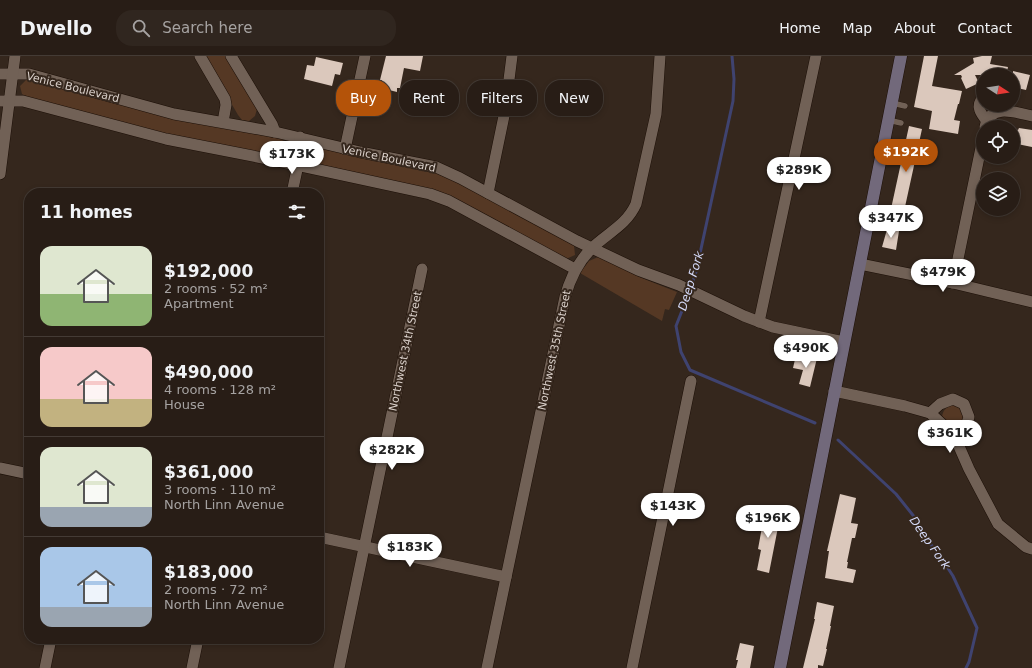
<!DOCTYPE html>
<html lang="en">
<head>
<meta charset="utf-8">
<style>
	body { margin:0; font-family:"DejaVu Sans",sans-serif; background:#30261f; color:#f1f3f6; height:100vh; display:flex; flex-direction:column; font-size:15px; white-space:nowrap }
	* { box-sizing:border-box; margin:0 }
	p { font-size:13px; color:#a5a2a1 }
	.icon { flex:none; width:22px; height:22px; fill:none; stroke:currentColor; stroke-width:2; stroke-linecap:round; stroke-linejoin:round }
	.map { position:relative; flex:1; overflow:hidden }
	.details { position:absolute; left:24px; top:132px; width:300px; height:456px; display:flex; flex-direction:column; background:#281d16; border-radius:16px; box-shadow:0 2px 6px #0003,0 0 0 1px #443b35 }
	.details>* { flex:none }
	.banner { position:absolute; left:336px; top:24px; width:380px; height:36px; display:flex; gap:8px }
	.needle { width:26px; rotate:102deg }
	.controls { position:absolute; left:976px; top:12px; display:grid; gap:8px }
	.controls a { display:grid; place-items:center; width:44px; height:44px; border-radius:50%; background:#281d16; box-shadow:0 2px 6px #0003,0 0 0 1px #443b35; font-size:20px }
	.price { position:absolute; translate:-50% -34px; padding:0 9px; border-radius:14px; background:#fff; color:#222; font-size:13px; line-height:26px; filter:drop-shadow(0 1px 2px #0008) }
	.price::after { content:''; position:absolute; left:50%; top:24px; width:12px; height:9px; margin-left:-6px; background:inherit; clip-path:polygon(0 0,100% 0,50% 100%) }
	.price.selected { background:#b45309; color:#fff }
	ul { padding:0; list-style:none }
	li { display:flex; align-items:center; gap:12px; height:100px; padding:0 16px }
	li+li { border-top:1px solid #443b35 }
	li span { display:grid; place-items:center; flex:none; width:112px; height:80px; border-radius:12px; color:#555 }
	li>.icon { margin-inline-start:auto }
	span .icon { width:48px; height:48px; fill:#fffc; stroke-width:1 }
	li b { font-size:17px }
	h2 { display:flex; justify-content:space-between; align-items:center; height:48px; padding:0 16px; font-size:17px }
	.chip { padding:0 14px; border-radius:16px; background:#281d16; box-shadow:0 2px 6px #0003,0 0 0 1px #443b35; font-size:14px; line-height:36px }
	.chip.selected { background:#b45309; color:#fff }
	header { display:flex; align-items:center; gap:24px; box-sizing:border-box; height:56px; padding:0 20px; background:#281d16; border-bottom:1px solid #443b35 }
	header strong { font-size:19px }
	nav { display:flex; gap:22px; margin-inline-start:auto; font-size:14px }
	.search { width:280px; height:36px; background:#30261f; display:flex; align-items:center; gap:10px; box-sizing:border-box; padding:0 14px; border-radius:16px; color:#a5a2a1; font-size:15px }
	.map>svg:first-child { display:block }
</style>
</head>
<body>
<header>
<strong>Dwello</strong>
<div class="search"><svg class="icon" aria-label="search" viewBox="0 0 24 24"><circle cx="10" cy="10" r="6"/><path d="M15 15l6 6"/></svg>Search here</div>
<nav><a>Home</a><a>Map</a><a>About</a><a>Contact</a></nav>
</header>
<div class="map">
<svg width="1032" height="612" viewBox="0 0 1032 612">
	<rect width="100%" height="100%" fill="#35271d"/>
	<g fill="#553824">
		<path d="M 204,0 L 226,0 L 257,53 L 255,60 L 249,65 L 242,64 L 238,59 Z"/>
		<path d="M 26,24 L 37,24 L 166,61 L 282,83 L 285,91 L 283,98 L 279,101 L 158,78 L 28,41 L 22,38 L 20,30 Z"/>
		<path d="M 313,91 L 420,112 L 447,120 L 574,189 L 575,199 L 566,203 L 437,135 L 308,107 L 304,102 L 307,93 Z"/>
		<path d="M 598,201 L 611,206 L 639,221 L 677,236 L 669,254 L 665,253 L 662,265 L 580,217 L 589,205 Z"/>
		<path d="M 954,349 L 960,351 L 965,362 L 961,369 L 953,372 L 942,361 C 943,353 947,351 954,349 Z"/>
	</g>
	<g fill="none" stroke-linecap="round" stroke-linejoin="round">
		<g stroke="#3f4370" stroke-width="3">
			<path d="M 691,231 L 696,216 L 733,45 L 734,23 L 732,0"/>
			<path d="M 689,237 L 676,270 L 681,296 L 690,314 L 815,367"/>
			<path d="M 838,384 L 896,438 L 916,463 L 928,485 L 940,500 L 953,520 L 977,572 L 969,606 L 966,612"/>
		</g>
	</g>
	<g fill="#dbc8bc">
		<path d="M 386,0 L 423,0 L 420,15 L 404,12 L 400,32 L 397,32 L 397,36 L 389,34 L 389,32 L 380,30 L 382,24 L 380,24 Z"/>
		<path d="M 924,0 L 938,0 L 932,30 L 962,35 L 959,48 L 958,48 L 954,64 L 960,65 L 958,78 L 929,73 L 932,55 L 914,51 Z"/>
		<path d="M 982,0 L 992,0 L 990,8 L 1008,11 L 1006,19 L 975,19 L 979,27 L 966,33 L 961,22 L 962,21 L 961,19 L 954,19 L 974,7 L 973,2 Z"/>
		<path d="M 316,1 L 343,7 L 340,19 L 335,18 L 332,30 L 304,23 L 307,9 L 314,10 Z"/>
		<path d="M 1013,15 L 1030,19 L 1026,34 L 1013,31 Z"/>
		<path d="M 909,70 L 922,73 L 903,160 L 898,159 L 898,164 L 889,162 Z"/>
		<path d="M 1019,72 L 1032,74 L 1032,91 L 1013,87 L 1013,75 L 1014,73 L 1018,74 Z"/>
		<path d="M 888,170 L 896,172 L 896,175 L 899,175 L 896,194 L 882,191 Z"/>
		<path d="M 796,299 L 817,302 L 810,331 L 799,328 L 803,314 L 793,312 Z"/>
		<path d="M 840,438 L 856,442 L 851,467 L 858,468 L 855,482 L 852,482 L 847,506 L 848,506 L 847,512 L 856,514 L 853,527 L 825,522 L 829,495 L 827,495 Z"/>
		<path d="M 770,454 L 781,456 L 769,517 L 757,514 L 761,494 L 758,493 L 762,471 L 755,470 L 757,461 L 768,463 Z"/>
		<path d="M 817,546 L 834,550 L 830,570 L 831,570 L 826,593 L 827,593 L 823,610 L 818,609 L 818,612 L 803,612 L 815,563 L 814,563 Z"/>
		<path d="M 740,587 L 754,590 L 750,612 L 736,612 L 738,604 L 736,604 Z"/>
	</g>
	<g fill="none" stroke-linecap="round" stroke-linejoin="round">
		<g stroke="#1c0f07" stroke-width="6">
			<g id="lane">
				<path d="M 892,47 L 905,50"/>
				<path d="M 888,64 L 901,67"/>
				<path d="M 869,162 L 902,169"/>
			</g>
		</g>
		<g stroke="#1c0f07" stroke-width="12">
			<g id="street">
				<path d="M 200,0 L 225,43 L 226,49 L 223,66"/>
				<path d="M 231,0 L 272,68 L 275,76"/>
				<path d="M 0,18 L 29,18 L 174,58 L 275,76 L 360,96 L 436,111 L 460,122 L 577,185 L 638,214 L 679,229 L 744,260 L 773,271 L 844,286"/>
				<path d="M 983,42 C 975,50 981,58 987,65"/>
				<path d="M 0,45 L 23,45 L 166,83 L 278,105 L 430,138 L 449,145 L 575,213"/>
				<path d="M 985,71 C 990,47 1015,56 1032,60"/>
				<path d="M 345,93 L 365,0"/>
				<path d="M 0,118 L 15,0"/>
				<path d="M 292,137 L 298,109 L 300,81"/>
				<path d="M 488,137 L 505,55 L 512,0"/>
				<path d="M 860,208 L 953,227 L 1032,246"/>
				<path d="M 953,227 L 983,82"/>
				<path d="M 759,266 L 816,0"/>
				<path d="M 834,335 L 905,350 L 930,357 L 954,379 L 969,413 L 998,468 L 1026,491 L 1032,493"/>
				<path d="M 930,357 L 940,348 L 953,343 L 964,348 L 969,361 L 965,373 L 954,379"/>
				<path d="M 0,412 L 29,418"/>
				<path d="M 319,481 L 506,521"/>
				<path d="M 45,612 L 51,583"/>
				<path d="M 192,612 L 198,583"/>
				<path d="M 339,612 L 422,213"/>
				<path d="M 487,612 L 565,241 C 570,223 577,207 591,193 C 607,177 626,170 636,148 L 656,58 L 660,0"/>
				<path d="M 632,612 L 691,325"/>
			</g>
		</g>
		<g stroke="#1c0f07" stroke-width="13">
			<path id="secondary" d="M 780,612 L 901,0"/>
		</g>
		<use href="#lane" stroke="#716156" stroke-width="5.5"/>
		<use href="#street" stroke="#716156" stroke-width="11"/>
		<use href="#secondary" stroke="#72697b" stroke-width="12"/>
	</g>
	<g text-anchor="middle" stroke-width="4" stroke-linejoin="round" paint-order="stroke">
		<g font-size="11" fill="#dad0ca" stroke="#35271d">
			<text transform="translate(73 31) rotate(14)" y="4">Venice Boulevard</text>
			<text transform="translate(389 102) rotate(12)" y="4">Venice Boulevard</text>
			<text transform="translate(554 294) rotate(-78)" y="4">Northwest 35th Street</text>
			<text transform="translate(405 295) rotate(-78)" y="4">Northwest 34th Street</text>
		</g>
		<g font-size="12" font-style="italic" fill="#d4d9f7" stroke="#35271d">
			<text transform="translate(691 225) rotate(-73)" y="4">Deep Fork</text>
			<text transform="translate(930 487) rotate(55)" y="4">Deep Fork</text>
		</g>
	</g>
</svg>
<div class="controls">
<a><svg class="needle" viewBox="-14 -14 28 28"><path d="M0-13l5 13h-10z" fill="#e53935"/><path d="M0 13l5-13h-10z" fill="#a5a2a1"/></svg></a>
<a><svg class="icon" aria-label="locate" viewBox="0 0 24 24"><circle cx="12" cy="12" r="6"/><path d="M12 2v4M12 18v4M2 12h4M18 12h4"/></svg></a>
<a><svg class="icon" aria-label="layers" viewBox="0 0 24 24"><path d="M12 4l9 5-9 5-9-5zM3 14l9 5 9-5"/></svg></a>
</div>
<b class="price selected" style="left:906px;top:117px">$192K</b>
<b class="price" style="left:292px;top:119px">$173K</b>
<b class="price" style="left:799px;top:135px">$289K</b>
<b class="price" style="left:891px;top:183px">$347K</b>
<b class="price" style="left:943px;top:237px">$479K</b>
<b class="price" style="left:806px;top:313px">$490K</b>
<b class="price" style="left:950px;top:398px">$361K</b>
<b class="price" style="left:392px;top:415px">$282K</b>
<b class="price" style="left:673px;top:471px">$143K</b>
<b class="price" style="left:768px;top:483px">$196K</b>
<b class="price" style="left:410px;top:512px">$183K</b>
<div class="banner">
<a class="chip selected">Buy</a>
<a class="chip">Rent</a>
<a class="chip">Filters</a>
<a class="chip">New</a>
</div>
<section class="details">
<h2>11 homes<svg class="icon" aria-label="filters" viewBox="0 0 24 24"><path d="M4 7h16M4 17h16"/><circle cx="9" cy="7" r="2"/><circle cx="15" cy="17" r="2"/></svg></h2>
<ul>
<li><span style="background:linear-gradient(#dfe7d0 60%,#8fb573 0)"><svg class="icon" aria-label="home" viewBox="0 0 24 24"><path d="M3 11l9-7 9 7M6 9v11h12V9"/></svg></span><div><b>$192,000</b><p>2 rooms · 52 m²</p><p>Apartment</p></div></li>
<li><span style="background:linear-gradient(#f6c9c9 65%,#c2b280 0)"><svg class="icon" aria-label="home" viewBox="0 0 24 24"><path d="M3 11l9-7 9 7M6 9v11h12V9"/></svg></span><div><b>$490,000</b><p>4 rooms · 128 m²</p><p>House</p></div></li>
<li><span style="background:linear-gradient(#dfe7d0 75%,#9aa5b1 0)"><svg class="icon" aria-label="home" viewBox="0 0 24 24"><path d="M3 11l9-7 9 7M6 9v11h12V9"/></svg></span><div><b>$361,000</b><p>3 rooms · 110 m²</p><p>North Linn Avenue</p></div></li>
<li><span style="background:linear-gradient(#a9c7e8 75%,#9aa5b1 0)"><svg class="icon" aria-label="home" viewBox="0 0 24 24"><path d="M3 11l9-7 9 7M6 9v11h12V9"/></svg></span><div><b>$183,000</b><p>2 rooms · 72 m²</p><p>North Linn Avenue</p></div></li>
</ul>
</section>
</div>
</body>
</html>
